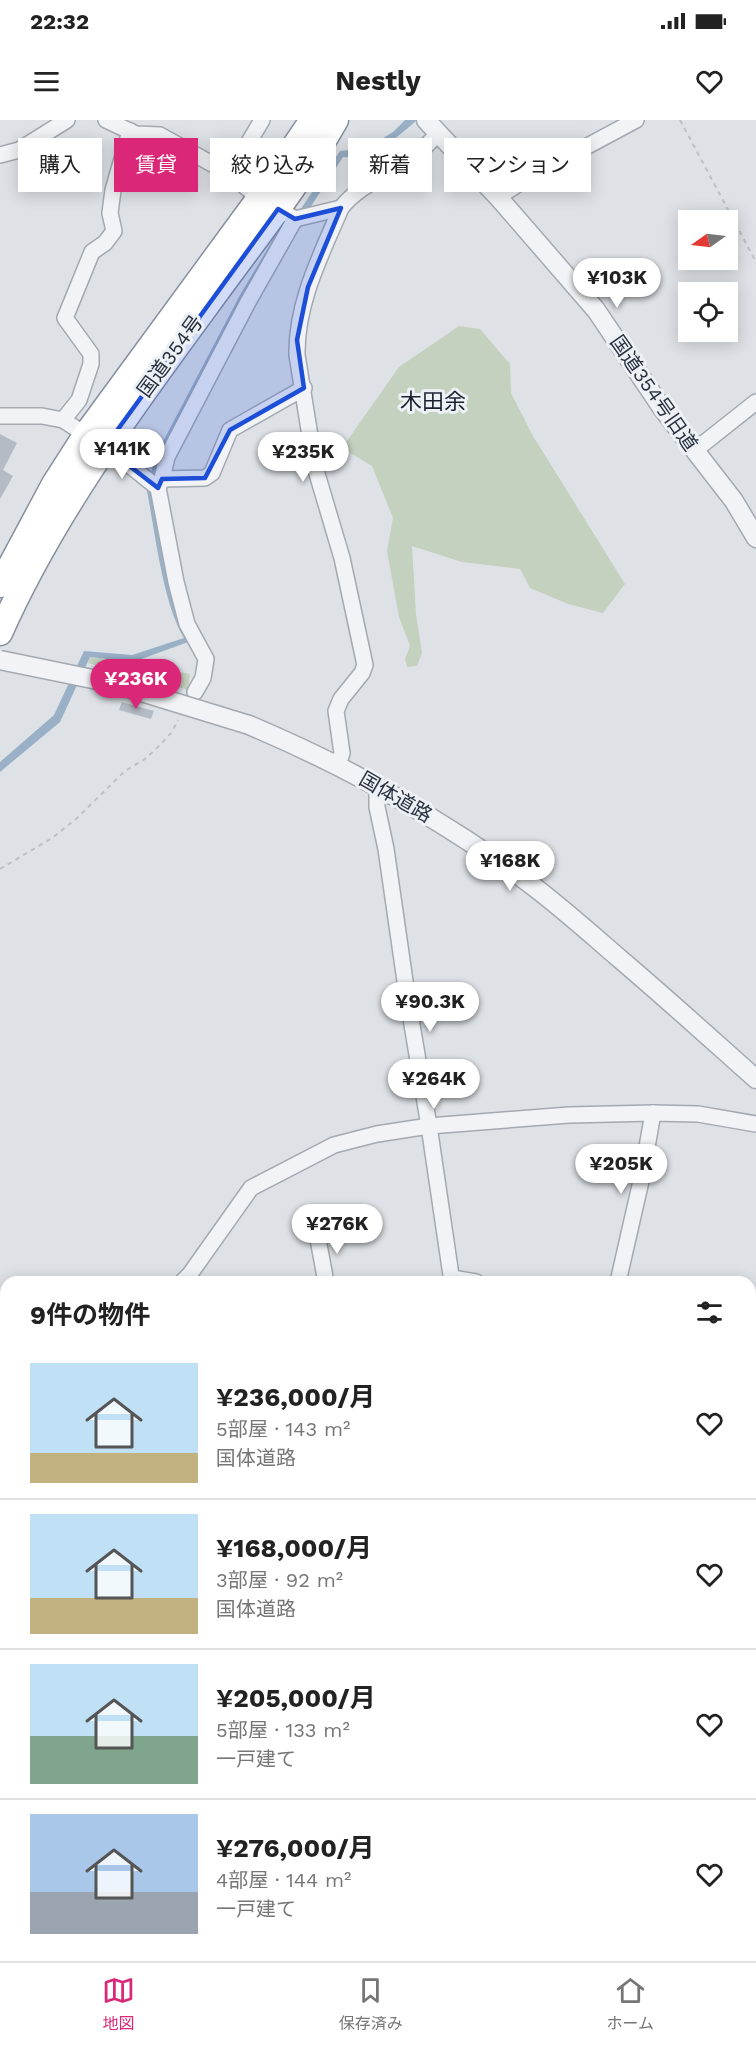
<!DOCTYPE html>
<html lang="ja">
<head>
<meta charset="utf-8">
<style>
	body { margin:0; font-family:"Work Sans","Noto Sans JP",sans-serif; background:#f6f6f6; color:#222; height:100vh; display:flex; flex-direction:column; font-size:22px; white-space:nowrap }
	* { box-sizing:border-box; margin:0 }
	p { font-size:20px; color:#767676 }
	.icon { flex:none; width:33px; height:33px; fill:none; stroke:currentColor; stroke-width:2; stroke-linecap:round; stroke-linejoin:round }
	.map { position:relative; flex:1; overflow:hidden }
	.panel { position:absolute; left:0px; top:1156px; width:756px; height:686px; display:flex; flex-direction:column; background:#fff; border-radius:18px 18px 0 0; box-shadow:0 3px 15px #0003 }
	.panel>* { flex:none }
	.guide { position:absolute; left:18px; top:18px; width:720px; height:54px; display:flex; gap:12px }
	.needle { width:39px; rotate:256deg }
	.buttons { position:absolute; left:678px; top:90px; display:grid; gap:12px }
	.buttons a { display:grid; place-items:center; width:60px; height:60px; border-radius:0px; background:#fff; box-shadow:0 3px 15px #0003; font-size:30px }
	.price { position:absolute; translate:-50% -51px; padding:0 14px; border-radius:21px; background:#fff; color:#222; font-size:20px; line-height:39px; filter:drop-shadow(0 2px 3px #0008) }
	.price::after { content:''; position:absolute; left:50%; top:36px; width:18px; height:14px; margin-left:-9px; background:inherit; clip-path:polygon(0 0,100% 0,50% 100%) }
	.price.selected { background:#db2777; color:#fff }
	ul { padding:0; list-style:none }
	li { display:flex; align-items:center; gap:18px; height:150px; padding:0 30px }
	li+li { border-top:2px solid #e0e0e0 }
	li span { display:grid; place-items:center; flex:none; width:168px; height:120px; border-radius:0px; color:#555 }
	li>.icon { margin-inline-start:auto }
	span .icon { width:72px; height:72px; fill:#fffc; stroke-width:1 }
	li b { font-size:26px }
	h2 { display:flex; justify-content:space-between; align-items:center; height:72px; padding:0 30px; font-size:26px }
	.tag { padding:0 21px; border-radius:0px; background:#fff; box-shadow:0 3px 15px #0003; font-size:21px; line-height:54px }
	.tag.selected { background:#db2777; color:#fff }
	.status { display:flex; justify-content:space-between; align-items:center; height:42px; padding:0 30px; background:#fff; direction:ltr }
	.status svg { height:16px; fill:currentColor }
	header { display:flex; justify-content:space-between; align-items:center; height:78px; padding:0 30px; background:#fff; font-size:27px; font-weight:700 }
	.menu { display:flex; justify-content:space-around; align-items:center; height:84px; border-top:2px solid #e0e0e0; background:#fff; font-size:16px; color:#767676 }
	.menu a { display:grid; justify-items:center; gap:3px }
	.menu .selected { color:#db2777 }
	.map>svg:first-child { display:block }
</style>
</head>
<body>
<div class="status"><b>22:32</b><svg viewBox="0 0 49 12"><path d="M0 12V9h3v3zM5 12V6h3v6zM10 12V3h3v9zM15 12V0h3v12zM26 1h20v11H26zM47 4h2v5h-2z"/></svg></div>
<header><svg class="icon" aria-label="menu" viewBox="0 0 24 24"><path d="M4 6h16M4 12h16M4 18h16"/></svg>Nestly<svg class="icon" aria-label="heart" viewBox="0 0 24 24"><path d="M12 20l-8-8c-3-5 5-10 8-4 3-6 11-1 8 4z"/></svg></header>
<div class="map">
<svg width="756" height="1841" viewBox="0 0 756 1841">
	<rect width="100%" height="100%" fill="#dee2e7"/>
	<g fill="#c4d1bf">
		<path d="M 459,206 L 480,209 L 510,244 L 511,273 L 533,316 L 625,464 L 603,493 L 568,484 L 530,468 L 520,449 L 462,442 L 412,426 L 416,494 L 422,533 L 417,546 L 407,547 L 405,539 L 410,526 L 399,497 L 387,431 L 393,398 L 372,346 L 342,328 L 399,247 Z"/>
		<path d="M 90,537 L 133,542 L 190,554 L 188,570 L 88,543 Z"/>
	</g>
	<path fill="#99b0c7" d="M 405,0 L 417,0 C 407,9 379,33 367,36 C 360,38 351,37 343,37 L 306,94 L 296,95 L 156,361 L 191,521 L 133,542 L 90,537 L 60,602 L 0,652 L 0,642 L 54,595 L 84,531 L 132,535 L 184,518 C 163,484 155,412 147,371 L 149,358 L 158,331 L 240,175 L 290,91 L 300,90 L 340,31 L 367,28 L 393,12 Z"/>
	<g fill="#b5bbc4">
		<path d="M 0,314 L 17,323 L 3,350 L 13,356 L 0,379 Z"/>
		<path d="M 122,582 L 154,591 L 151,599 L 119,590 Z"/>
	</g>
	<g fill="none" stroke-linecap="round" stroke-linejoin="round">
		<g stroke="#a4a9b1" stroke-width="10">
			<path id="service" d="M 750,1532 L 756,1518"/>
		</g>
		<g stroke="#a4a9b1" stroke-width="18">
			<g id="minor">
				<path d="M 106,0 L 136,14 L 160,15 L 230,54 L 259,78"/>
				<path d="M 130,11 L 113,70 L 110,93 L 114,111 L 105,123 L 92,132 L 65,198 L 91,234 L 91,244 L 79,280 L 63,300 L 114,333 L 158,368"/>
				<path d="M 0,35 L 19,30 L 67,0"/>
				<path d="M 230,54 L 262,0"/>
				<path d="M 498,77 L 528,58 L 636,0"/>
				<path d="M 287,94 L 295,99 L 341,88"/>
				<path d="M 0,296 L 42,296 L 63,300"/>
				<path d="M 694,331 L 756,282"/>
				<path d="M 162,359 L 205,358 L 212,353 L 230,310 L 304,268"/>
				<path d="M 195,572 L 203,558 L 206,539 L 187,504 L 176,462 L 158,368 L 162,359 L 167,337 L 248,182 L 295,99"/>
				<path d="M 338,645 L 342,633 L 336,591 L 341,579 L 362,553 L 365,545 L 342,438 L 315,347 L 297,235 C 296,183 321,135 341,88 C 358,66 384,57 407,42 C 419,35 429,23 438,13"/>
				<path d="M 377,665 L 377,687 L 386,729 L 407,875 L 429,1006 L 452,1162"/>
				<path d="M 317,1114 L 326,1162"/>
				<path d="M 452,1158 L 476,1162"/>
				<path d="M 182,1162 L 190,1154 L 251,1068 L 334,1025 L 377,1014 L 429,1006 L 569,995 L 653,993 L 698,994 L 756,1004"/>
				<path d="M 618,1162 L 641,1061 L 653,993"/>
				<path d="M 750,1206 L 756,1207"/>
				<path d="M 750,1390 L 756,1382"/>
				<path d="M 0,1412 L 6,1394"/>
				<path d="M 750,1510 L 756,1515"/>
				<path d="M 0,1686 L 6,1686"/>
				<path d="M 9,1836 L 28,1841"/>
				<path d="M 361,1836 L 376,1841"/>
				<path d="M 102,1841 L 102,1836"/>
				<path d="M 419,1841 L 420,1836"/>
				<path d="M 474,1841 L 477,1836"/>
			</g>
		</g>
		<g stroke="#a4a9b1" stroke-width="21">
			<g id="tertiary">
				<path d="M 426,0 L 498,77 L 596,190 L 662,288 L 734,381 L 756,418"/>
				<path d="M 249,605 C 351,648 440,698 529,763 C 561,787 590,813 620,839 C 666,878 711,919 756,959"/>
			</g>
		</g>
		<g stroke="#868f9e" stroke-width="27">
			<g id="trunk">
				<path d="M 0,465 L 54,364 L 86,314 L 259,78 L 312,0"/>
				<path d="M 0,513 C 57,385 143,273 225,161 C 264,108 304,57 336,0"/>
			</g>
		</g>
		<g stroke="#bdc0c6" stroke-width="2" stroke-dasharray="4.5 4.5" stroke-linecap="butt">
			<path d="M 680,0 L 756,142"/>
			<path d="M 0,749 L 52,718 L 76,699 L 125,651 L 145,639 L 159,626 L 172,612 L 178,600"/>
		</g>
		<use href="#service" stroke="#f1f3f6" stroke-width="8"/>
		<use href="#minor" stroke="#f1f3f6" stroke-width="15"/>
		<use href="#tertiary" stroke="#f1f3f6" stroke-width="18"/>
		<use href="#trunk" stroke="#fff" stroke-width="24"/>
		<g stroke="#a4a9b1" stroke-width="21" stroke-linecap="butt">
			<path id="tertiary-bridge" d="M 0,540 L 112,563 L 249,605"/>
		</g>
		<use href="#tertiary-bridge" stroke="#f1f3f6" stroke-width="18"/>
	</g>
	<path fill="#1d4ed8" fill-opacity="0.2" stroke="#1d4ed8" stroke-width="4.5" stroke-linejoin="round" d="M 341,88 L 308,167 L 297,220 L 304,268 L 230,310 L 205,358 L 162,359 L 158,368 L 105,327 L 278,89 L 295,99 Z"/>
	<g text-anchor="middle" stroke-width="6" stroke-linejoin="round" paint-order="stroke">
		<g font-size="20" fill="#28303e" stroke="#edf1f5">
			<text transform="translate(170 236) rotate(-54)" y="7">国道354号</text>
			<text transform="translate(654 273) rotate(55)" y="7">国道354号旧道</text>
			<text transform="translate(396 677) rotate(30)" y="7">国体道路</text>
		</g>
		<g font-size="22" fill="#1a212f" stroke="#edf1f5">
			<text x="433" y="289">木田余</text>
		</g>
	</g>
</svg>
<div class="buttons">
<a><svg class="needle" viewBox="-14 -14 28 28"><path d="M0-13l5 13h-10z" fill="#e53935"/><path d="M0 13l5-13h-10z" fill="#767676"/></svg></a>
<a><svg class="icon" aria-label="locate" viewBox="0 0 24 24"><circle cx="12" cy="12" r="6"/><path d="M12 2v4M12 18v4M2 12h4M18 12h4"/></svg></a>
</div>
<b class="price" style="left:617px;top:189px">¥103K</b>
<b class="price" style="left:122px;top:360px">¥141K</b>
<b class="price" style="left:303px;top:363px">¥235K</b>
<b class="price selected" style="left:136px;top:590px">¥236K</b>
<b class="price" style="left:510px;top:772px">¥168K</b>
<b class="price" style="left:430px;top:913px">¥90.3K</b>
<b class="price" style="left:434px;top:990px">¥264K</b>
<b class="price" style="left:621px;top:1075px">¥205K</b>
<b class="price" style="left:337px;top:1135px">¥276K</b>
<div class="guide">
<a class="tag">購入</a>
<a class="tag selected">賃貸</a>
<a class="tag">絞り込み</a>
<a class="tag">新着</a>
<a class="tag">マンション</a>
</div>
<section class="panel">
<h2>9件の物件<svg class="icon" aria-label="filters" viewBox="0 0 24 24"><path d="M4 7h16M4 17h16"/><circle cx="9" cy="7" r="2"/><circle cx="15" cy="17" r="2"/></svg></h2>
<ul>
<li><span style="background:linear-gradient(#bfe0f5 75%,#c2b280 0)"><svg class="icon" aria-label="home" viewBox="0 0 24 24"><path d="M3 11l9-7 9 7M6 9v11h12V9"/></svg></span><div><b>¥236,000/月</b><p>5部屋 · 143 m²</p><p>国体道路</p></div><svg class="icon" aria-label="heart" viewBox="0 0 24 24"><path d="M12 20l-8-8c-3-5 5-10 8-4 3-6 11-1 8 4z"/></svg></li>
<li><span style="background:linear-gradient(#bfe0f5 70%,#c2b280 0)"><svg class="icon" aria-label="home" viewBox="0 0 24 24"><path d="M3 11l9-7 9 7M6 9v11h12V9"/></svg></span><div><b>¥168,000/月</b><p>3部屋 · 92 m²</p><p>国体道路</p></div><svg class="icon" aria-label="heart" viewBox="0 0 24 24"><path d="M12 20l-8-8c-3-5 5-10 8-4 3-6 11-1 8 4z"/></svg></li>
<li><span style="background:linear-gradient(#bfe0f5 60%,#7fa58c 0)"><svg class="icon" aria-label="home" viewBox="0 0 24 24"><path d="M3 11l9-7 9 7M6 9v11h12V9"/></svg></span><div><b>¥205,000/月</b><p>5部屋 · 133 m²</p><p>一戸建て</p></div><svg class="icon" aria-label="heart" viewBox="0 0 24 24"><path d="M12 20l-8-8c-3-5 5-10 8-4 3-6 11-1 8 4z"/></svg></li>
<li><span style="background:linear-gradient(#a9c7e8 65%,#9aa5b1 0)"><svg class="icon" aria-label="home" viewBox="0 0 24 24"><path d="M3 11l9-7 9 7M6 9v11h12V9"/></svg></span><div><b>¥276,000/月</b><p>4部屋 · 144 m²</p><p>一戸建て</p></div><svg class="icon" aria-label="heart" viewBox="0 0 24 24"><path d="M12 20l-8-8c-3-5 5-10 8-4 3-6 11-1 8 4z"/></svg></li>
</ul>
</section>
</div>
<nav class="menu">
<a class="selected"><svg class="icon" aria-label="map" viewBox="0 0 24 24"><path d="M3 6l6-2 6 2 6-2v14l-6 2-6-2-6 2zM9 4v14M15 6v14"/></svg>地図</a>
<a><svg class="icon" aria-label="saved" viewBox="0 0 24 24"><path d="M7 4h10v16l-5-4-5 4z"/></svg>保存済み</a>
<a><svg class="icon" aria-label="home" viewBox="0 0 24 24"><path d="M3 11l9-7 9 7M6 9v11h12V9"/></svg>ホーム</a>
</nav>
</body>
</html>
